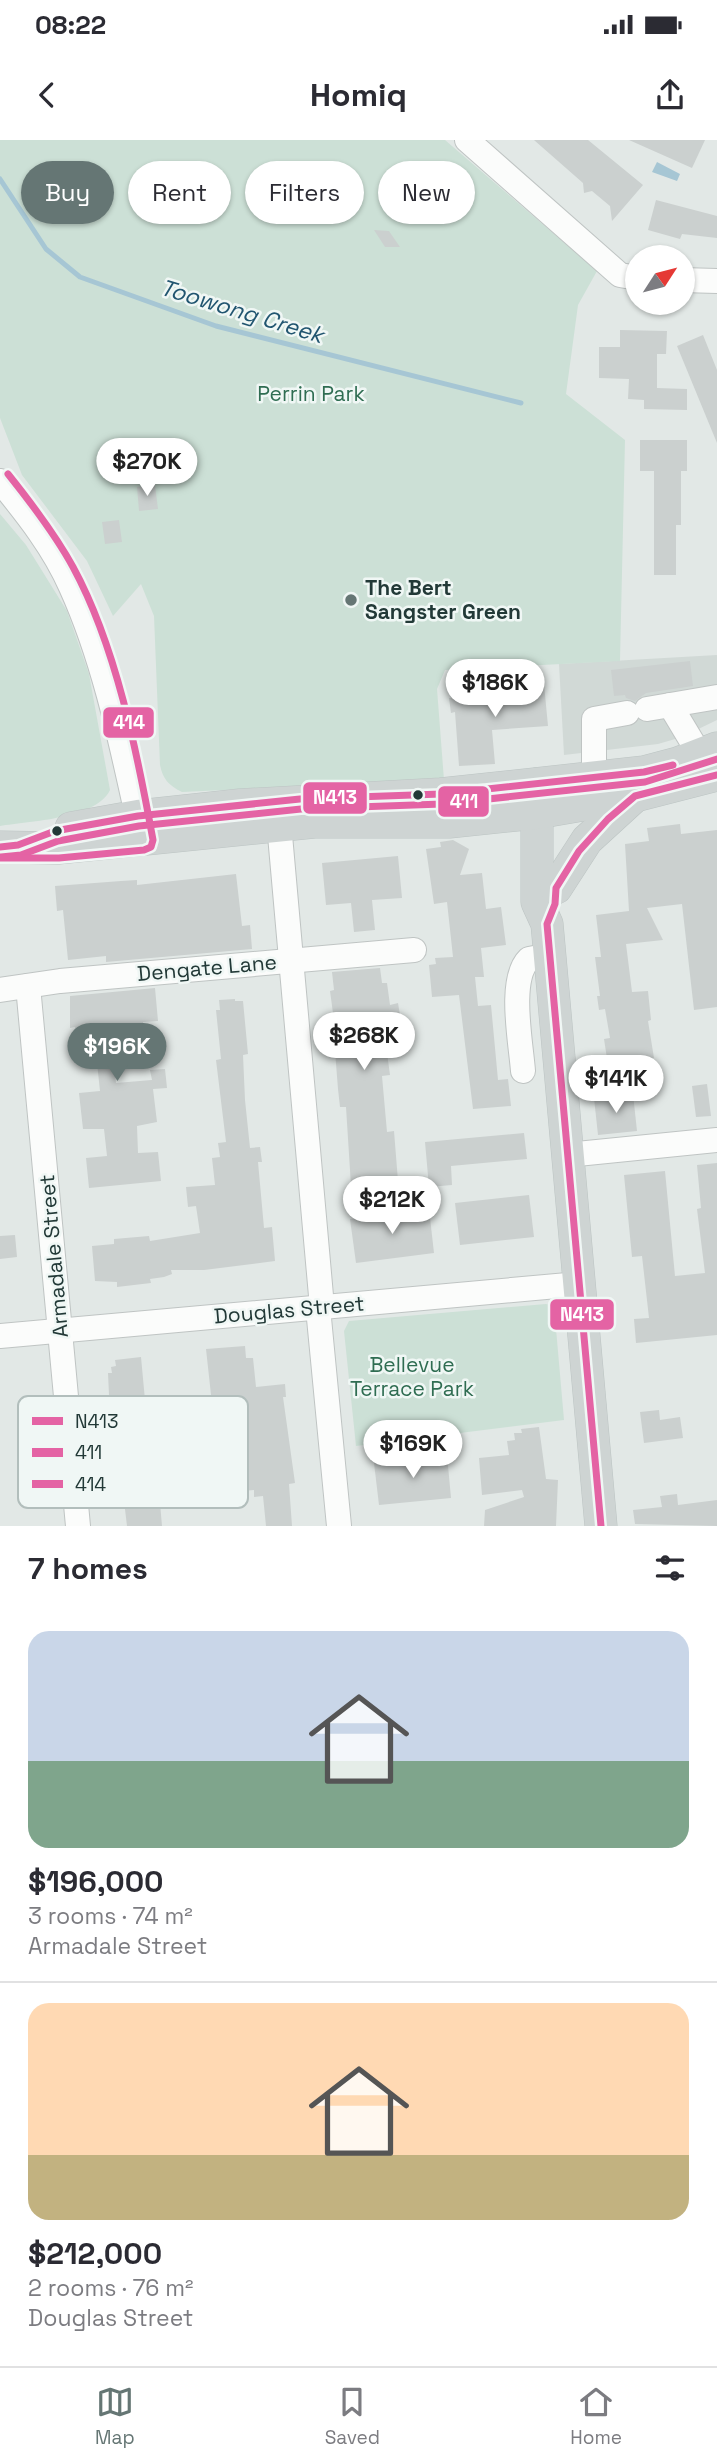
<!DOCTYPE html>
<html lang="en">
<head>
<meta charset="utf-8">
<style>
	body { margin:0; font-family:"Space Grotesk",sans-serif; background:#f7f7f7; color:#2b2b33; height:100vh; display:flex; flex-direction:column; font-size:26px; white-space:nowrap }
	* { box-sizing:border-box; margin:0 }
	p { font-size:23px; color:#7c7c81 }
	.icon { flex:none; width:38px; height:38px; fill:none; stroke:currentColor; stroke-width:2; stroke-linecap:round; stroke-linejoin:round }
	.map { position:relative; height:1386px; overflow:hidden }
	.panel { display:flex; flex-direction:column; background:#fff; flex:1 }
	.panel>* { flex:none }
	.banner { position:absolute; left:21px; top:21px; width:676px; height:63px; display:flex; gap:14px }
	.needle { width:46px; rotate:54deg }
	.fabs { position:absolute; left:625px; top:105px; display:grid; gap:14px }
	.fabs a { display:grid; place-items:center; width:70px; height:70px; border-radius:50%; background:#fff; box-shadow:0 2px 5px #0004; font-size:35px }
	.price { position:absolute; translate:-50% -60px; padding:0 16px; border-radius:24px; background:#fff; color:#222; font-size:23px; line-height:46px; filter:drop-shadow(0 2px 4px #0008) }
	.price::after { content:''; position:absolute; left:50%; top:42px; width:21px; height:16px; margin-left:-10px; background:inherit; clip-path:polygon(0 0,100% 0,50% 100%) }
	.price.current { background:#657674; color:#fff }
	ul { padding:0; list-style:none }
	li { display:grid; align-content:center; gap:14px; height:371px; padding:0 28px }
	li+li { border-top:2px solid #e1e1e2 }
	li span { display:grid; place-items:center; height:217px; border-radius:21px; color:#555 }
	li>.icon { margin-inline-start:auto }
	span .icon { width:126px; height:126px; fill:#fffc; stroke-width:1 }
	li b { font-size:30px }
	h2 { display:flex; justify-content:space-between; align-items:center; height:84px; padding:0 28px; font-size:30px }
	.chip { padding:0 24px; border-radius:32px; background:#fff; box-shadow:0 2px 5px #0004; font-size:24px; line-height:63px }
	.chip.current { background:#657674; color:#fff }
	.status { display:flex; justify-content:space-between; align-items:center; height:49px; padding:0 35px; background:#fff; direction:ltr }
	.status svg { height:19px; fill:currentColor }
	header { display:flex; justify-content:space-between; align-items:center; height:91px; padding:0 28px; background:#fff; font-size:32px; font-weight:600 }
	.tabs { display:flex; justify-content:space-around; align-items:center; height:98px; border-top:2px solid #e1e1e2; background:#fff; font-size:19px; color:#7c7c81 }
	.tabs a { display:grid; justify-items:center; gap:4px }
	.tabs .current { color:#657674 }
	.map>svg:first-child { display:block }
</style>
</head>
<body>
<div class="status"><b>08:22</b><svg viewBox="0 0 49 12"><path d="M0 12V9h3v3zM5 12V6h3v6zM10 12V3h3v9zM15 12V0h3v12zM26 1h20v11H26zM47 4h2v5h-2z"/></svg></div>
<header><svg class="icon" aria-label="back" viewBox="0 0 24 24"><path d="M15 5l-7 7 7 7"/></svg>Homiq<svg class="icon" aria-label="share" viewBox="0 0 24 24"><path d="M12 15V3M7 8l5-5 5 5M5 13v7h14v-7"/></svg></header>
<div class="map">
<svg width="717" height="1386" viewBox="0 0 717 1386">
	<rect width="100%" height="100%" fill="#e2e8e6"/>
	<path fill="#d1d9d6" d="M 717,515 L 717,580 L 682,597 L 658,604 L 564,615 L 559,524 Z"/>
	<g fill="#cce0d6">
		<path d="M 0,0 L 445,0 L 597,131 L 578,165 L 566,254 L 625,300 L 620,521 L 445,530 L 437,549 L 444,640 L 182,652 C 168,645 163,639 160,625 L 154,476 L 141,444 L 113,476 L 87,421 L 22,335 L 0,278 Z"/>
		<path d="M 0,374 L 26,405 L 67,471 L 89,534 L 110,650 C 96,679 30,681 0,686 Z"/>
		<path d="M 546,1164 L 554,1166 L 564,1280 L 356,1306 L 344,1191 L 349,1181 Z"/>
	</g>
	<path fill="#a6c6d4" d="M 657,22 L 680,34 L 677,41 L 652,32 Z"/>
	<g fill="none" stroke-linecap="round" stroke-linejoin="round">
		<path stroke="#a6c6d4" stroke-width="5" d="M 0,39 L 46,109 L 80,137 L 216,186 L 521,263"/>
	</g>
	<g fill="#cbd0cf">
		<path d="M 534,0 L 588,0 L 643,45 L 612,81 L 610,66 L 592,51 L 584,53 L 583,43 Z"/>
		<path d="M 629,0 L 705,0 L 692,28 Z"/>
		<path d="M 656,60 L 717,76 L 717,98 L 682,94 L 680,99 L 648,90 Z"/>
		<path d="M 374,90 L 389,91 L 400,107 L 385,107 Z"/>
		<path d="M 620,190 L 667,191 L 666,214 L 657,214 L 657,248 L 687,249 L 687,270 L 644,269 L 644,260 L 628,259 L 629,239 L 599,238 L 599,207 L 620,207 Z"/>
		<path d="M 703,195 L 717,230 L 717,303 L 677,206 Z"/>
		<path d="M 147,300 L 148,313 L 135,315 L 133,301 Z"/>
		<path d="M 640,300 L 687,300 L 687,331 L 681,331 L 681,385 L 676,385 L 676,435 L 654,435 L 654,331 L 640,331 Z"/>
		<path d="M 155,345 L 158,369 L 139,371 L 137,347 Z"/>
		<path d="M 119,380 L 122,402 L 105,404 L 102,382 Z"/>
		<path d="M 690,521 L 693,546 L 646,553 L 635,561 L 626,558 L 625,555 L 614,556 L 611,530 Z"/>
		<path d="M 544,544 L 548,586 L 492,590 L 495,624 L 459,626 L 455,572 L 451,573 L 449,558 L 499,554 L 499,548 Z"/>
		<path d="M 680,684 L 681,694 L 717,690 L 717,867 L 694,870 L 682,764 L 647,768 L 663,800 L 626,804 L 632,852 L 648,851 L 651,880 L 648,881 L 654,918 L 608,925 L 604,899 L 610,898 L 605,869 L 599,870 L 597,856 L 600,856 L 595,817 L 601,817 L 596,775 L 629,771 L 625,704 L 649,701 L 647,688 Z"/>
		<path d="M 453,700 L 469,709 L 460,735 L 482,733 L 486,769 L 501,767 L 506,805 L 481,808 L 484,837 L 475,837 L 478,866 L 491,865 L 498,940 L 508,939 L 511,966 L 473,969 L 459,855 L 432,857 L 429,825 L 436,824 L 435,818 L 453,817 L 447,762 L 434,764 L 426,709 L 441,707 L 440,702 Z"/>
		<path d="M 398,716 L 402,758 L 372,760 L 375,790 L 354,792 L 351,763 L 326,765 L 322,723 Z"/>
		<path d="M 236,734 L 242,786 L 250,785 L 252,809 L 106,822 L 106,816 L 68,820 L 63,770 L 57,771 L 55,746 L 121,741 L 137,740 L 137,745 Z"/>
		<path d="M 380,828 L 382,843 L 387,843 L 390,865 L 398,863 L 401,881 L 383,883 L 390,935 L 382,936 L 387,992 L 394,991 L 398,1041 L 351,1046 L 346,967 L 340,967 L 338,949 L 335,911 L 338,910 L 330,851 L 334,850 L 332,832 Z"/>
		<path d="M 155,848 L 158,881 L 143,882 L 146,912 L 113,914 L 116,943 L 152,940 L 150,930 L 165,929 L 167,948 L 153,949 L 157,982 L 137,986 L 138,1013 L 158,1012 L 161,1041 L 89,1048 L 86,1018 L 107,1016 L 104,989 L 83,989 L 79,953 L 100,951 L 97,923 L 79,924 L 75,887 L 70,888 L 70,856 Z"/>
		<path d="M 235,859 L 235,861 L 243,861 L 248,914 L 243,915 L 245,960 L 250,1008 L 260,1007 L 262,1022 L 258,1022 L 264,1088 L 272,1087 L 275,1121 L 204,1130 L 171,1130 L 172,1134 L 164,1137 L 150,1139 L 151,1143 L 117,1147 L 117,1142 L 95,1141 L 92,1106 L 114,1104 L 114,1099 L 149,1096 L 150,1101 L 200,1093 L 196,1066 L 188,1067 L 186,1047 L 215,1045 L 212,1018 L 220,1017 L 218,1003 L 226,1002 L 216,920 L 221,919 L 216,870 L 220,870 L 219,860 Z"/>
		<path d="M 707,944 L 711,976 L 696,977 L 692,946 Z"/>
		<path d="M 633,954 L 637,991 L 598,995 L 594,958 Z"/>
		<path d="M 524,993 L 527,1019 L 451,1026 L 452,1045 L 429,1047 L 425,1002 Z"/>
		<path d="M 717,1023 L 717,1195 L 636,1203 L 634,1179 L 649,1178 L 642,1116 L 632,1117 L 624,1035 L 665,1031 L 675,1136 L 705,1133 L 697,1069 L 701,1068 L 697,1025 Z"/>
		<path d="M 529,1055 L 534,1097 L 460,1105 L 455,1063 Z"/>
		<path d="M 429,1069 L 434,1113 L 356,1123 L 350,1079 Z"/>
		<path d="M 15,1095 L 17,1117 L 0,1119 L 0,1096 Z"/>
		<path d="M 245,1206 L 246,1218 L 253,1218 L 256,1247 L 285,1244 L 286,1257 L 283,1257 L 295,1343 L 289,1344 L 292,1386 L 266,1386 L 263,1356 L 254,1357 L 254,1350 L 218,1353 L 216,1328 L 219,1328 L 206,1209 Z"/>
		<path d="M 141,1217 L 145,1260 L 160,1258 L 162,1281 L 155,1281 L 156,1285 L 139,1287 L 144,1334 L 173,1332 L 176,1361 L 160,1363 L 162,1386 L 127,1386 L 122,1344 L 118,1344 L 117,1327 L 112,1321 L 108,1233 L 112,1233 L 111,1227 L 116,1226 L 115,1220 Z"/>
		<path d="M 659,1270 L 660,1280 L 680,1277 L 683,1298 L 644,1303 L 640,1272 Z"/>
		<path d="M 539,1287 L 546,1339 L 558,1340 L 556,1386 L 484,1386 L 485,1370 L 524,1357 L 522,1350 L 482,1355 L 479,1318 L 509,1315 L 507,1301 L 515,1300 L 514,1293 L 522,1293 L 521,1289 Z"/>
		<path d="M 447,1315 L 451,1358 L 379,1365 L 374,1323 Z"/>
		<path d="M 677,1354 L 678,1365 L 717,1360 L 717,1386 L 635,1384 L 633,1370 L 662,1367 L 660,1356 Z"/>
	</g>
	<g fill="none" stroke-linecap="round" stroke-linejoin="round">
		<g stroke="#bfc4c3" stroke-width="26">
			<g id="minor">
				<path d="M 467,0 L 620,135 L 637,138"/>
				<path d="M 682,140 L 717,141"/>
				<path d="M 0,341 C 27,374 54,408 71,447 C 106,524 123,612 141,693"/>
				<path d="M 670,565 L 700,615"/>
				<path d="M 647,569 L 717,557"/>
				<path d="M 594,638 L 594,579 L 627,573"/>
				<path d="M 279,684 L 322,1167"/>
				<path d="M 28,846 L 78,1386"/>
				<path d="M 0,850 L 60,841 L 414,810"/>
				<path d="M 523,931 C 521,903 508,839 529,819 L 550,815"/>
				<path d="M 567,1015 L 717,1000"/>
				<path d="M 318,1168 L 339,1386"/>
				<path d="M 0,1196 L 579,1144"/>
			</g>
		</g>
		<g stroke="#bcc4c3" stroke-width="33">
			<g id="major">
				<path d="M 537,644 L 537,762 L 547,784 L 601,1386"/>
				<path d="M 71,688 L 138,676 L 240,665 L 441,654 L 644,632 L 678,623 L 717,608"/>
				<path d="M 0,707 L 58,708 L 314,682 L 449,682 L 536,673 L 635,656 L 717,635"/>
				<path d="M 556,748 L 587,700 L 634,657"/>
			</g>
		</g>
		<use href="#minor" stroke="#fbfcfb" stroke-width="24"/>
		<use href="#major" stroke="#ced4d3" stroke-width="32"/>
		<g stroke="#f0f7f5" stroke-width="12">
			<g id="bus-1">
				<path d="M 0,707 L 18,705 L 55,691 L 138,676 L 300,659 L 441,654 L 644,632 L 673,625"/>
				<path d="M 601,1386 L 547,784 L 555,764 L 556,748 L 579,711 L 608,679 L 635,656 L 717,635"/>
			</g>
		</g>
		<g stroke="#f0f7f5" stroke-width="12">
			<path id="bus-2" d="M 1,717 L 21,715 L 58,701 L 139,686 L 301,669 L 442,664 L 645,642 L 717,619"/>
		</g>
		<g stroke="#f0f7f5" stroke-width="12">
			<path id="bus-3" d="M 0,718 L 59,718 L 144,710 L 151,707 L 153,700 C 137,612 116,506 73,427 C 55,394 32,364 8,334"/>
		</g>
		<use href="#bus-1" stroke="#e463a4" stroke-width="7"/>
		<use href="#bus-2" stroke="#e463a4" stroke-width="7"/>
		<use href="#bus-3" stroke="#e463a4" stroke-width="7"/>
	</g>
	<circle fill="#657674" stroke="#f0f7f5" stroke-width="2.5" cx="351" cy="460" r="7"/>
	<g fill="#223937" stroke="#f0f7f5" stroke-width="2.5">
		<circle cx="418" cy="655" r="6"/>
		<circle cx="57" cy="691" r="6"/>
	</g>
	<g text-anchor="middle" stroke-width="5" stroke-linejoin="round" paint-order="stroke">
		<g font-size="21" fill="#2f6d52" stroke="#f0f7f5">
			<text x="311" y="261">Perrin Park</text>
			<text x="412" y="1232">Bellevue<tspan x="412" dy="24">Terrace Park</tspan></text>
		</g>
		<g font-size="21" font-weight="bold" fill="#223937" stroke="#f0f7f5" text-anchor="start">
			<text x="365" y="455">The Bert<tspan x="365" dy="24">Sangster Green</tspan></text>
		</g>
		<g font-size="21" fill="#223937" stroke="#f0f7f5">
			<text transform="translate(207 828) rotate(-5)" y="7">Dengate Lane</text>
			<text transform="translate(54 1116) rotate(-95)" y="7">Armadale Street</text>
			<text transform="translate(289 1170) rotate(-5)" y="7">Douglas Street</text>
		</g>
		<g font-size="23" font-style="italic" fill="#215570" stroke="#f0f7f5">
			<text transform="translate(242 171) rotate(17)" y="8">Toowong Creek</text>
		</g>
	</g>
	<rect x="18" y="1256" width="230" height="112" rx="10" fill="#f0f7f5" stroke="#b2bebc" stroke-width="2"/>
	<rect x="32" y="1277" width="31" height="8" fill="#e463a4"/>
	<rect x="32" y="1308" width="31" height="9" fill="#e463a4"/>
	<rect x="32" y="1340" width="31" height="8" fill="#e463a4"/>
	<g font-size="19" fill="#223937">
		<text x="75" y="1288">N413</text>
		<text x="75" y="1319">411</text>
		<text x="75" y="1351">414</text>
	</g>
	<g stroke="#f0f7f5" stroke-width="2.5">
		<rect x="102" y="566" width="53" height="33" rx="7" fill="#e463a4"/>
		<rect x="302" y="641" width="66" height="34" rx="7" fill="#e463a4"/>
		<rect x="437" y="645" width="53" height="33" rx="7" fill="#e463a4"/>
		<rect x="549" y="1158" width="66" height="33" rx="7" fill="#e463a4"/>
	</g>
	<g font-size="19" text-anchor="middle" font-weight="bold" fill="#fff">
		<text x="129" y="589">414</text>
		<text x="335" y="664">N413</text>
		<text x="464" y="668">411</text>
		<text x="582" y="1181">N413</text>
	</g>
</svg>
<div class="fabs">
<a><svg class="needle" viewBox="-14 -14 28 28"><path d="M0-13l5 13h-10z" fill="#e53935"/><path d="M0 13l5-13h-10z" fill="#7c7c81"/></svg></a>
</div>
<b class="price" style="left:147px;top:358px">$270K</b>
<b class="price" style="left:495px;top:579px">$186K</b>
<b class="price" style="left:364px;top:932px">$268K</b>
<b class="price current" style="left:117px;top:943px">$196K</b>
<b class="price" style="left:616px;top:975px">$141K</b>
<b class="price" style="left:392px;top:1096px">$212K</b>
<b class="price" style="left:413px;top:1340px">$169K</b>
<div class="banner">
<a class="chip current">Buy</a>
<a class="chip">Rent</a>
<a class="chip">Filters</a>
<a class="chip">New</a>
</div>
</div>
<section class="panel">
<h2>7 homes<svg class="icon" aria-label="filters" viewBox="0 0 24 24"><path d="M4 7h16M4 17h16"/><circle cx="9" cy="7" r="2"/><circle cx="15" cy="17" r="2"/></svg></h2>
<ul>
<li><span style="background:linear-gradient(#c9d6e8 60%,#7fa58c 0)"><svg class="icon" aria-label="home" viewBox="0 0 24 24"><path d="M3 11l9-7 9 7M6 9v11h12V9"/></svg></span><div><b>$196,000</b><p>3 rooms · 74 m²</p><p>Armadale Street</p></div></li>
<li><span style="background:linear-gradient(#ffd9b3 70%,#c2b280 0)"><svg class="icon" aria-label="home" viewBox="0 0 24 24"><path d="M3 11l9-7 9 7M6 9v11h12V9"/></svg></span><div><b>$212,000</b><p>2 rooms · 76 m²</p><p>Douglas Street</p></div></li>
</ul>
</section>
<nav class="tabs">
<a class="current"><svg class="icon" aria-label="map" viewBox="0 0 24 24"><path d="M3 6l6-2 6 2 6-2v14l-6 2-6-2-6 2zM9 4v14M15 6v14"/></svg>Map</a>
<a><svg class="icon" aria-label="saved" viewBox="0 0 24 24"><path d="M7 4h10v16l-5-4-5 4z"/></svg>Saved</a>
<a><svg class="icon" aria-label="home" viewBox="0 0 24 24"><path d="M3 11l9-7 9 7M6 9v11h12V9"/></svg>Home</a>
</nav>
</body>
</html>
